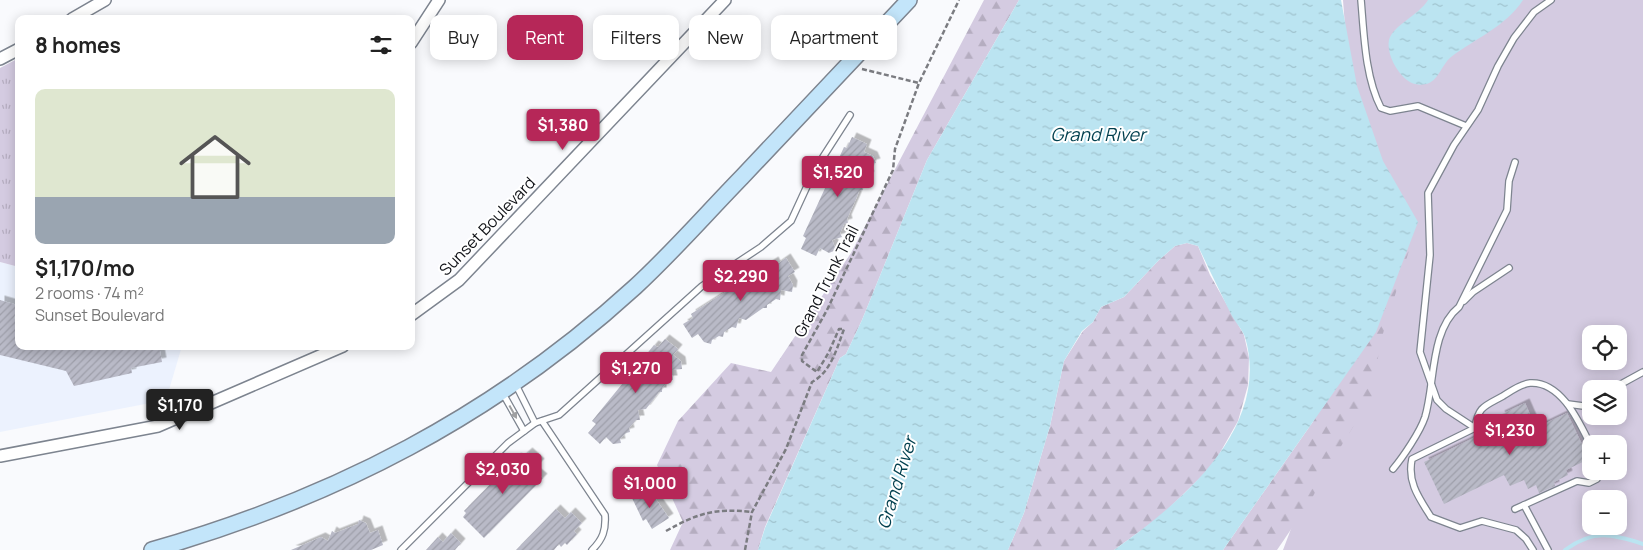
<!DOCTYPE html>
<html lang="en">
<head>
<meta charset="utf-8">
<style>
	body { margin:0; font-family:Manrope,sans-serif; background:#f2f2f2; color:#222; height:100vh; display:flex; flex-direction:column; font-size:19px; white-space:nowrap }
	* { box-sizing:border-box; margin:0 }
	p { font-size:16px; color:#767676 }
	.icon { flex:none; width:28px; height:28px; fill:none; stroke:currentColor; stroke-width:2; stroke-linecap:round; stroke-linejoin:round }
	.map { position:relative; flex:1; overflow:hidden }
	.details { position:absolute; left:15px; top:15px; width:400px; height:335px; display:flex; flex-direction:column; background:#fff; border-radius:10px; box-shadow:0 2px 12px #0003 }
	.details>* { flex:none }
	.guide { position:absolute; left:430px; top:15px; width:475px; height:45px; display:flex; gap:10px }
	.tools { position:absolute; left:1582px; top:325px; display:grid; gap:10px }
	.tools a { display:grid; place-items:center; width:45px; height:45px; border-radius:10px; background:#fff; box-shadow:0 2px 12px #0003; font-size:25px }
	.price { position:absolute; translate:-50% -42px; padding:0 11px; border-radius:5px; background:#b62758; color:#fff; font-size:16px; line-height:32px; filter:drop-shadow(0 1px 2px #0008) }
	.price::after { content:''; position:absolute; left:50%; top:30px; width:15px; height:11px; margin-left:-8px; background:inherit; clip-path:polygon(0 0,100% 0,50% 100%) }
	.price.selected { background:#222; color:#fff }
	ul { padding:0; list-style:none }
	li { display:grid; align-content:center; gap:10px; height:265px; padding:0 20px }
	li span { display:grid; place-items:center; height:155px; border-radius:10px; color:#555 }
	li>.icon { margin-inline-start:auto }
	span .icon { width:90px; height:90px; fill:#fffc; stroke-width:1 }
	li b { font-size:21px }
	h2 { display:flex; justify-content:space-between; align-items:center; height:60px; padding:0 20px; font-size:21px }
	.chip { padding:0 18px; border-radius:10px; background:#fff; box-shadow:0 2px 12px #0003; font-size:18px; line-height:45px }
	.chip.selected { background:#b62758; color:#fff }
	.map>svg:first-child { display:block }
</style>
</head>
<body>
<div class="map">
<svg width="1643" height="550" viewBox="0 0 1643 550">
	<defs>
		<pattern id="forest-firs" width="22" height="20" patternUnits="userSpaceOnUse" patternTransform="scale(1.25)"><rect width="22" height="20" fill="#d4cbe1"/><path d="M5 1l3.5 6h-7zM16 11l3.5 6h-7z" fill="#b5adc0"/></pattern>
		<pattern id="park-tufts" width="24" height="20" patternUnits="userSpaceOnUse" patternTransform="scale(1.25)"><rect width="24" height="20" fill="#d4cbe1"/><path d="M3 7l-1-3M5 7V3M7 7l1-3M15 17l-1-3M17 17v-4M19 17l1-3" fill="none" stroke="#b5adc0"/></pattern>
		<pattern id="water-ripples" width="26" height="14" patternUnits="userSpaceOnUse" patternTransform="scale(1.25)"><rect width="26" height="14" fill="#bbe4f1"/><path d="M2 4q2-2 4 0t4 0M15 11q2-2 4 0t4 0" fill="none" stroke="#a0c3ce"/></pattern>
		<pattern id="building-hatch" width="6" height="6" patternUnits="userSpaceOnUse" patternTransform="scale(1.25)"><rect width="6" height="6" fill="#b9bac7"/><path d="M-1 1l2-2M0 6l6-6M5 7l2-2" fill="none" stroke="#9e9faa"/></pattern>
		<filter id="shadow"><feDropShadow dx="4.5" dy="-4.5" stdDeviation="0" flood-color="#0004"/></filter>
	</defs>
	<rect width="100%" height="100%" fill="#f9fafd"/>
	<path fill="#ecf2fe" d="M 0,262 L 19,267 L 19,346 L 182,346 L 166,400 L 0,432 Z"/>
	<path fill="#d4cbe1" fill-rule="evenodd" d="M 1343,0 L 1643,0 L 1643,550 L 1283,550 L 1305,492 L 1351,106 ZM 1591,334 L 1619,334 L 1619,361 L 1591,361 ZM 1591,389 L 1619,389 L 1619,416 L 1591,416 ZM 1591,444 L 1619,444 L 1619,471 L 1591,471 ZM 1591,499 L 1619,499 L 1619,526 L 1591,526 Z"/>
	<g fill="url(#forest-firs)">
		<path d="M 984,0 L 1019,0 L 927,160 L 862,320 L 846,354 L 840,358 L 765,527 L 758,550 L 670,550 L 683,522 L 657,465 L 678,421 L 731,363 L 771,372 L 851,253 Z"/>
		<path d="M 1418,222 L 1380,343 L 1373,395 L 1330,464 L 1311,500 L 1277,550 L 1223,550 L 1376,332 Z"/>
		<path d="M 1187,243 L 1198,246 L 1210,275 L 1244,335 L 1249,358 L 1248,385 L 1238,421 L 1213,465 L 1161,516 L 1114,550 L 1008,550 L 1024,513 L 1050,426 L 1064,361 L 1083,331 L 1093,322 L 1101,307 L 1124,297 L 1158,261 L 1175,246 Z"/>
	</g>
	<path fill="url(#park-tufts)" d="M 19,58 L 19,267 L 0,262 L 0,68 Z"/>
	<g fill="url(#water-ripples)">
		<path d="M 1019,0 L 1341,0 L 1357,86 L 1383,161 L 1418,222 L 1376,332 L 1223,550 L 1114,550 C 1179,504 1272,429 1245,337 C 1242,329 1235,322 1231,314 C 1220,292 1209,269 1198,246 L 1187,243 L 1175,246 L 1158,261 L 1124,297 L 1101,307 L 1093,322 L 1082,331 L 1064,361 L 1050,426 L 1024,513 L 1008,550 L 758,550 L 765,528 L 840,358 L 846,354 L 862,320 L 927,160 Z"/>
		<path d="M 1428,0 L 1523,0 C 1505,27 1476,38 1451,57 C 1442,64 1438,82 1426,84 C 1412,87 1404,79 1397,69 C 1392,62 1387,49 1389,40 C 1393,25 1418,16 1428,0 Z"/>
	</g>
	<g fill="none" stroke-linecap="round" stroke-linejoin="round">
		<path stroke="#bbe4f1" stroke-width="4" d="M 1565,550 C 1593,529 1612,534 1643,544"/>
	</g>
	<g fill="url(#building-hatch)" filter="url(#shadow)">
		<path d="M 852,137 L 867,144 L 864,152 L 873,156 L 876,163 L 872,164 L 868,172 L 870,176 L 867,177 L 862,187 L 863,190 L 859,191 L 856,199 L 847,219 L 848,223 L 844,224 L 840,233 L 842,237 L 832,240 L 836,250 L 829,253 L 820,248 L 816,256 L 801,249 L 806,238 L 803,236 L 844,147 L 847,148 Z"/>
		<path d="M 786,258 L 795,272 L 788,276 L 793,285 L 792,292 L 781,290 L 780,300 L 776,299 L 767,305 L 767,308 L 763,308 L 746,320 L 739,318 L 736,328 L 732,327 L 724,332 L 723,337 L 719,336 L 712,340 L 711,344 L 704,342 L 698,334 L 692,338 L 683,324 L 693,318 L 691,314 L 774,261 L 776,265 Z"/>
		<path d="M 0,300 L 17,305 L 14,319 L 19,320 L 19,346 L 159,346 L 162,362 L 131,368 L 132,373 L 74,386 L 66,371 L 0,355 Z"/>
		<path d="M 665,339 L 678,349 L 673,355 L 681,361 L 682,369 L 671,370 L 673,380 L 669,380 L 662,388 L 662,392 L 659,392 L 646,409 L 638,410 L 640,420 L 636,420 L 629,428 L 630,432 L 626,433 L 620,439 L 621,443 L 613,444 L 606,437 L 600,444 L 588,433 L 596,424 L 592,421 L 654,345 L 658,347 Z"/>
		<path d="M 1525,403 L 1536,428 L 1567,413 L 1589,459 L 1566,470 L 1568,475 L 1554,482 L 1555,486 L 1539,493 L 1536,485 L 1528,489 L 1524,480 L 1510,486 L 1504,475 L 1444,504 L 1424,462 L 1486,432 L 1488,437 L 1507,428 L 1500,415 Z"/>
		<path d="M 528,452 L 540,463 L 533,470 L 543,478 L 484,538 L 463,517 L 466,513 L 464,511 L 517,457 L 519,460 Z"/>
		<path d="M 648,488 L 669,518 L 652,529 L 646,519 L 643,521 L 632,498 Z"/>
		<path d="M 556,509 L 565,518 L 571,512 L 582,523 L 574,531 L 577,534 L 567,545 L 565,543 L 561,547 L 559,544 L 554,550 L 516,550 Z"/>
		<path d="M 359,520 L 366,523 L 370,533 L 378,530 L 383,545 L 371,550 L 291,550 L 321,537 L 328,541 L 332,531 L 335,533 L 358,524 Z"/>
		<path d="M 451,533 L 461,543 L 455,550 L 426,550 L 438,537 L 443,542 Z"/>
	</g>
	<g fill="none" stroke-linecap="round" stroke-linejoin="round">
		<g stroke="#7d848f" stroke-width="8">
			<g id="service">
				<path d="M 1361,0 C 1364,34 1365,77 1381,108 L 1390,111 L 1418,106 L 1466,126"/>
				<path d="M 1464,301 L 1473,292 L 1509,268"/>
				<path d="M 515,383 L 535,423"/>
				<path d="M 1612,389 L 1643,372"/>
				<path d="M 502,392 L 524,431"/>
				<path d="M 1568,404 L 1591,407"/>
				<path d="M 542,421 L 605,515 C 606,530 603,539 592,550"/>
				<path d="M 1475,428 L 1446,409 L 1437,400 L 1420,352 L 1430,255 L 1428,193 L 1454,145 L 1478,110 L 1498,66 L 1514,38 L 1534,12 L 1551,0"/>
				<path d="M 1475,428 L 1412,459 C 1407,482 1419,498 1431,517 L 1460,528 L 1482,521 L 1516,530 L 1526,539 L 1533,550"/>
				<path d="M 1475,428 C 1478,406 1485,406 1503,396 C 1511,391 1520,384 1530,383 C 1562,381 1580,424 1591,446"/>
				<path d="M 1393,469 C 1403,457 1420,432 1425,417 C 1435,384 1430,330 1459,307 L 1507,210 L 1509,181 L 1515,162"/>
				<path d="M 1524,505 L 1548,550"/>
				<path d="M 1515,509 L 1577,481 L 1589,483 L 1597,479 L 1598,471"/>
				<path d="M 401,550 L 508,443 L 535,423 L 559,415 L 702,286 L 761,247 L 791,221 L 814,171 L 850,115"/>
			</g>
		</g>
		<g stroke="#7d848f" stroke-width="14">
			<g id="minor">
				<path d="M 72,19 L 105,0"/>
				<path d="M 411,43 L 439,0"/>
				<path d="M 0,59 L 19,49"/>
				<path d="M 411,315 L 459,280 L 725,0"/>
				<path d="M 0,456 L 158,426 L 343,346"/>
			</g>
		</g>
		<g stroke="#7d848f" stroke-width="18">
			<path id="secondary" d="M 152,550 C 334,498 494,416 635,287 C 672,253 706,214 742,177 C 797,118 853,59 909,0"/>
		</g>
		<g stroke="#7b7c81" stroke-width="2.5" stroke-dasharray="5 2.5" stroke-linecap="butt">
			<path d="M 862,69 L 919,83"/>
			<path d="M 666,531 C 698,513 715,508 752,512"/>
			<path d="M 745,550 L 752,512 L 786,449 L 812,382 C 831,372 837,348 844,329 L 839,329 L 829,352 L 817,372 L 802,361 L 802,355 L 827,310 L 893,170 L 895,149 L 919,83 L 959,0"/>
		</g>
		<use href="#service" stroke="#fff" stroke-width="5.5"/>
		<use href="#minor" stroke="#fff" stroke-width="11"/>
		<use href="#secondary" stroke="#c3e5fa" stroke-width="15"/>
	</g>
	<defs><path id="oneway-solid" d="M-6-.8H1V-3.2L6.5 0L1 3.2V.8H-6Z" transform="scale(1.25)"/></defs>
	<use fill="#9fa0a2" href="#oneway-solid" transform="translate(513 412) rotate(61)"/>
	<g text-anchor="middle" stroke-width="4" stroke-linejoin="round" paint-order="stroke">
		<g font-size="16" fill="#101217" stroke="#fff">
			<text transform="translate(487 226) rotate(-46)" y="6">Sunset Boulevard</text>
			<text transform="translate(826 281) rotate(-63)" y="6">Grand Trunk Trail</text>
		</g>
		<g font-size="18" font-style="italic" fill="#013f4e" stroke="#fff">
			<text x="1098" y="141">Grand River</text>
			<text transform="translate(897 483) rotate(-73)" y="6">Grand River</text>
		</g>
	</g>
</svg>
<div class="tools">
<a><svg class="icon" aria-label="locate" viewBox="0 0 24 24"><circle cx="12" cy="12" r="6"/><path d="M12 2v4M12 18v4M2 12h4M18 12h4"/></svg></a>
<a><svg class="icon" aria-label="layers" viewBox="0 0 24 24"><path d="M12 4l9 5-9 5-9-5zM3 14l9 5 9-5"/></svg></a>
<a>+</a>
<a>−</a>
</div>
<b class="price" style="left:563px;top:151px">$1,380</b>
<b class="price" style="left:838px;top:198px">$1,520</b>
<b class="price" style="left:741px;top:302px">$2,290</b>
<b class="price" style="left:636px;top:394px">$1,270</b>
<b class="price selected" style="left:180px;top:431px">$1,170</b>
<b class="price" style="left:1510px;top:456px">$1,230</b>
<b class="price" style="left:503px;top:495px">$2,030</b>
<b class="price" style="left:650px;top:509px">$1,000</b>
<div class="guide">
<a class="chip">Buy</a>
<a class="chip selected">Rent</a>
<a class="chip">Filters</a>
<a class="chip">New</a>
<a class="chip">Apartment</a>
</div>
<section class="details">
<h2>8 homes<svg class="icon" aria-label="filters" viewBox="0 0 24 24"><path d="M4 7h16M4 17h16"/><circle cx="9" cy="7" r="2"/><circle cx="15" cy="17" r="2"/></svg></h2>
<ul>
<li><span style="background:linear-gradient(#dfe7d0 70%,#9aa5b1 0)"><svg class="icon" aria-label="home" viewBox="0 0 24 24"><path d="M3 11l9-7 9 7M6 9v11h12V9"/></svg></span><div><b>$1,170/mo</b><p>2 rooms · 74 m²</p><p>Sunset Boulevard</p></div></li>
</ul>
</section>
</div>
</body>
</html>
